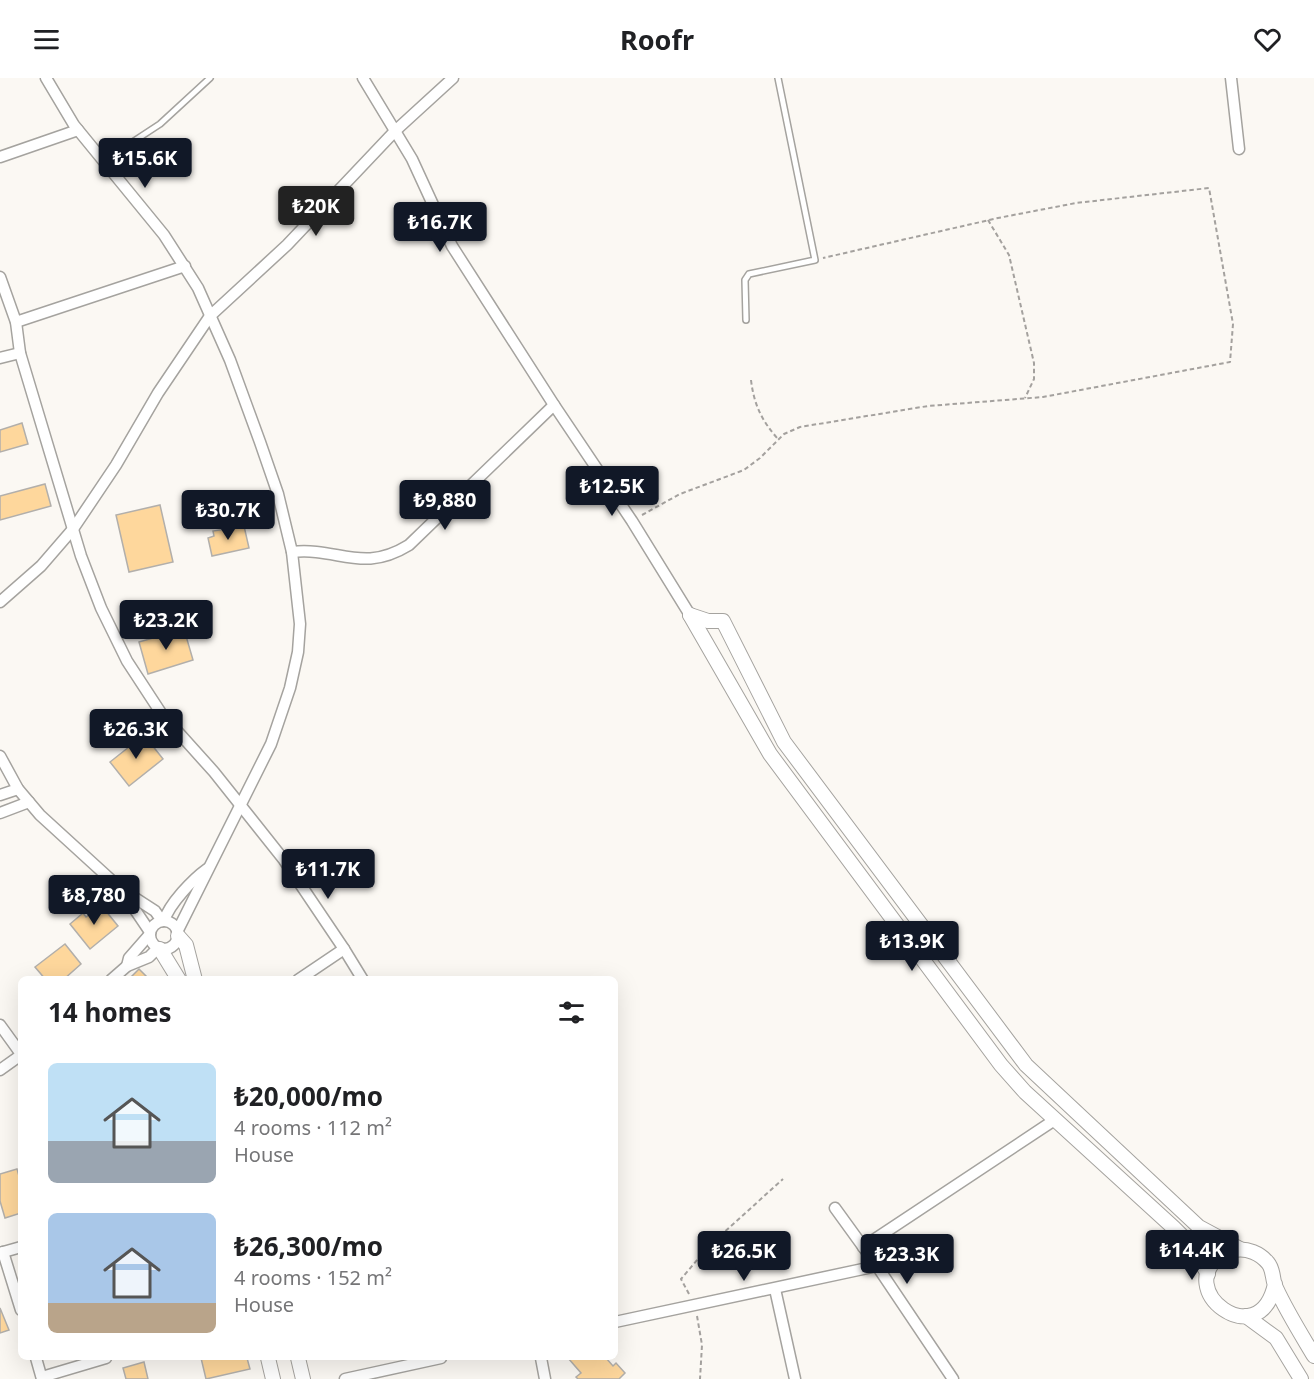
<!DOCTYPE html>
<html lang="en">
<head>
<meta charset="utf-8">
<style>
	body { margin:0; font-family:"Noto Sans",sans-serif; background:#f2f2f2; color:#202124; height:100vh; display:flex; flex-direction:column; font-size:22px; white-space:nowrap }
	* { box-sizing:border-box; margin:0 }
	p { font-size:20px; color:#757577 }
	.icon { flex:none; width:33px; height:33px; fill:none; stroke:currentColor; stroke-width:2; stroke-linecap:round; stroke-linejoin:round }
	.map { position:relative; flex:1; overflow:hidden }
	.sheet { position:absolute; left:18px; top:898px; width:600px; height:384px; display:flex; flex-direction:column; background:#fff; border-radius:9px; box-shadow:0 6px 24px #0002 }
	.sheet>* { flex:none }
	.price { position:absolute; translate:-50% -51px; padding:0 14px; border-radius:6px; background:#111827; color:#fff; font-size:20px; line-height:39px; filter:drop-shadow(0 2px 3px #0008) }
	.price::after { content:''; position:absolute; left:50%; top:36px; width:18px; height:14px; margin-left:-9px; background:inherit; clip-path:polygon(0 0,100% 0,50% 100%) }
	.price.current { background:#222; color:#fff }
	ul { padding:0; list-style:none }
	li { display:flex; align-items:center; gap:18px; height:150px; padding:0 30px }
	li span { display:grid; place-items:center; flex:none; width:168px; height:120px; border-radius:9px; color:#555 }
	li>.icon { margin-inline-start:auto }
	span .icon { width:72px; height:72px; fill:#fffc; stroke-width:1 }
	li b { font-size:26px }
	h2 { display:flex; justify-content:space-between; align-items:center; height:72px; padding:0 30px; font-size:26px }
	header { display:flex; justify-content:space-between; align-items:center; height:78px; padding:0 30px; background:#fff; font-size:27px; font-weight:700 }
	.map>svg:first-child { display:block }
</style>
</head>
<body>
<header><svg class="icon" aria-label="menu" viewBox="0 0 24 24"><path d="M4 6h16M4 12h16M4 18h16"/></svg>Roofr<svg class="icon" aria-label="heart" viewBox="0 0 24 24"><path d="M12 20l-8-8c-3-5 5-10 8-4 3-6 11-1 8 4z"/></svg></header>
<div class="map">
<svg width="1314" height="1301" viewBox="0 0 1314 1301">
	<rect width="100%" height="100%" fill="#fbf8f3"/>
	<g fill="#fed79c" stroke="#b2afab" stroke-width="1.5">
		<path d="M 22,345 L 28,366 L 0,374 L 0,352 Z"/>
		<path d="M 45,406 L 51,428 L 0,442 L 0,418 Z"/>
		<path d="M 160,427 L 173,484 L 129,494 L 116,437 Z"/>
		<path d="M 244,448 L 249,470 L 212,478 L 208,460 L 214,458 L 213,453 Z"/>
		<path d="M 184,551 L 193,582 L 148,596 L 139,564 Z"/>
		<path d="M 144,657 L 163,681 L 129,708 L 110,684 Z"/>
		<path d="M 101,827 L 118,848 L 90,871 L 70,846 L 83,835 L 86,839 Z"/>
		<path d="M 65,866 L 81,886 L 63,902 L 46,902 L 35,889 Z"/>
		<path d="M 139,891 L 150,902 L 128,902 Z"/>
		<path d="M 17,1091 L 21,1105 L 21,1135 L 5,1140 L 0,1123 L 0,1096 Z"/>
		<path d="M 0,1230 L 9,1252 L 0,1255 Z"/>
		<path d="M 201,1280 L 247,1280 L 250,1291 L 206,1301 Z"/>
		<path d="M 568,1280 L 606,1280 L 613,1288 L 616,1285 L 625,1295 L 619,1301 L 578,1301 L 576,1299 L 581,1295 Z"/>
		<path d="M 144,1284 L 148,1301 L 126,1301 L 123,1290 Z"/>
	</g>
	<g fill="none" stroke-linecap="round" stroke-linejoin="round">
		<g stroke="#a5a39f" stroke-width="8">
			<g id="service">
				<path d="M 98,76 L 131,65 L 160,46 L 210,0"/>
				<path d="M 746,242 L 745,202 L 749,196 L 815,182 L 778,0"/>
			</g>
		</g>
		<g stroke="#a5a39f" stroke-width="13">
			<g id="minor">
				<path d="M 46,0 L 74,47 L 164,157 L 198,210 L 230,282 L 260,364 L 278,416 L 292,474 L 300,546 L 298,574 L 290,610 L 271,666 L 177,854"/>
				<path d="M 363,0 L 412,81 L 452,168 L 554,327 L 632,443 L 690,537"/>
				<path d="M 1231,0 L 1239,71"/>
				<path d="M 0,79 L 78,52"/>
				<path d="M 0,199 L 16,244 L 20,275 L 81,478 L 101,530 L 127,583 L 161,635 L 214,694 L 284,782 L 344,871 L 298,902"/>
				<path d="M 16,244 L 185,188"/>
				<path d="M 0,280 L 20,275"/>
				<path d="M 292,474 C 339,469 362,496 409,467 L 554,327"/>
				<path d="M 0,524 L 41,488 L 73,451 L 116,387 L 158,315 L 210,238 L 287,167 L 395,53 L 453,0"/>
				<path d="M 0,678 L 18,711 L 40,737 L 121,811 L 155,833 L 162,843"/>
				<path d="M 0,717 L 18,711"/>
				<path d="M 0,735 L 29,724"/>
				<path d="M 121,811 L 150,854"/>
				<circle cx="164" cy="857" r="14"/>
				<path d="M 164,843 C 169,826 193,801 207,791"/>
				<path d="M 344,871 L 363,902"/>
				<path d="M 127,888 L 129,880 L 150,856"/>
				<path d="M 111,902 L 127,888 L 149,879 L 158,870"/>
				<path d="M 0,947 L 21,976"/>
				<path d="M 0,992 L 21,977"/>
				<path d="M 835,1130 L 877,1188 L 953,1301"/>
				<path d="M 863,1169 L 1056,1041"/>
				<path d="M 3,1174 L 21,1232"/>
				<path d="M 0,1175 L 21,1169"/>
				<path d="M 775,1211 L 795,1301"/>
				<path d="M 615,1244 L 877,1188"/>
				<path d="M 36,1280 L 42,1301"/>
				<path d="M 541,1280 L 545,1301"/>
				<path d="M 42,1299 L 106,1280"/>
				<path d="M 345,1301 L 441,1280"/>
			</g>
		</g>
		<g stroke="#a5a39f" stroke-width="16">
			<g id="tertiary">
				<path d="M 690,537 L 708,543 L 723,543 L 784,664 L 1026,987 L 1199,1149 L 1240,1171"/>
				<path d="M 690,537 L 770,676 L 1001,987 L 1025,1014 L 1174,1150 L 1191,1167 L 1208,1196"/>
				<path d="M 178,858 L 186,867 L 195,902"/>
				<path d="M 160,871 L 179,902"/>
				<path d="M 1275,1206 C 1259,1279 1171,1210 1222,1177 C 1232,1171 1243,1170 1253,1174 C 1258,1176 1264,1180 1268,1185 C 1274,1192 1272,1202 1276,1210 C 1287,1234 1301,1256 1314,1278"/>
				<path d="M 1246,1238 L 1276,1260 L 1301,1301"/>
				<path d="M 268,1280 L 273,1301"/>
				<path d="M 298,1280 L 303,1301"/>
			</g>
		</g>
		<g stroke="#a4a19e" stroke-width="2" stroke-dasharray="4.5 3" stroke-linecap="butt">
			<path d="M 988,142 L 1009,177 L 1034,285 L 1034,301 L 1025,320"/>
			<path d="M 751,302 C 754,327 762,343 778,361"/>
			<path d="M 642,437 L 680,416 L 744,392 L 760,380 L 784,356 L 800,349 L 928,328 L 1043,319 L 1230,284 L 1233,246 L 1209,110 L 1076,125 L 998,140 L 823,180"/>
			<path d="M 689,1216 L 681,1201 L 709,1168 L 783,1101"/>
			<path d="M 697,1238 L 702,1267 L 700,1301"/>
		</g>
		<use href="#service" stroke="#fff" stroke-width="5"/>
		<use href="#minor" stroke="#fff" stroke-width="10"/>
		<use href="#tertiary" stroke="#fff" stroke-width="14"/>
	</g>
</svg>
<b class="price" style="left:145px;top:111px">₺15.6K</b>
<b class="price current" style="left:316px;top:159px">₺20K</b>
<b class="price" style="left:440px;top:175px">₺16.7K</b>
<b class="price" style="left:612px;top:439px">₺12.5K</b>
<b class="price" style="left:445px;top:453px">₺9,880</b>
<b class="price" style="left:228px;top:463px">₺30.7K</b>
<b class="price" style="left:166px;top:573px">₺23.2K</b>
<b class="price" style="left:136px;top:682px">₺26.3K</b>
<b class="price" style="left:328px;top:822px">₺11.7K</b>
<b class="price" style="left:94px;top:848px">₺8,780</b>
<b class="price" style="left:912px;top:894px">₺13.9K</b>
<b class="price" style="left:1192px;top:1203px">₺14.4K</b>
<b class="price" style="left:744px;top:1204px">₺26.5K</b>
<b class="price" style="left:907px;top:1207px">₺23.3K</b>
<section class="sheet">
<h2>14 homes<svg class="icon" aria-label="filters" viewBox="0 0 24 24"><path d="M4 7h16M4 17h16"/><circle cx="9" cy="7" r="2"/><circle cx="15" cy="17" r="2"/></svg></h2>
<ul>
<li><span style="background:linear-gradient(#bfe0f5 65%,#9aa5b1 0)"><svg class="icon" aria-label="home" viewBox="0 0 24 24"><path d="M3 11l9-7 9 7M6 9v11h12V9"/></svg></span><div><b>₺20,000/mo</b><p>4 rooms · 112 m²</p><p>House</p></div></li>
<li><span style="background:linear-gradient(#a9c7e8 75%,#b9a48a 0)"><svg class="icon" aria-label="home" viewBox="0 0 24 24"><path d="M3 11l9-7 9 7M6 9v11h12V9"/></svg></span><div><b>₺26,300/mo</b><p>4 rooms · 152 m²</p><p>House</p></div></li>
</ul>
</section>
</div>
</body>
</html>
